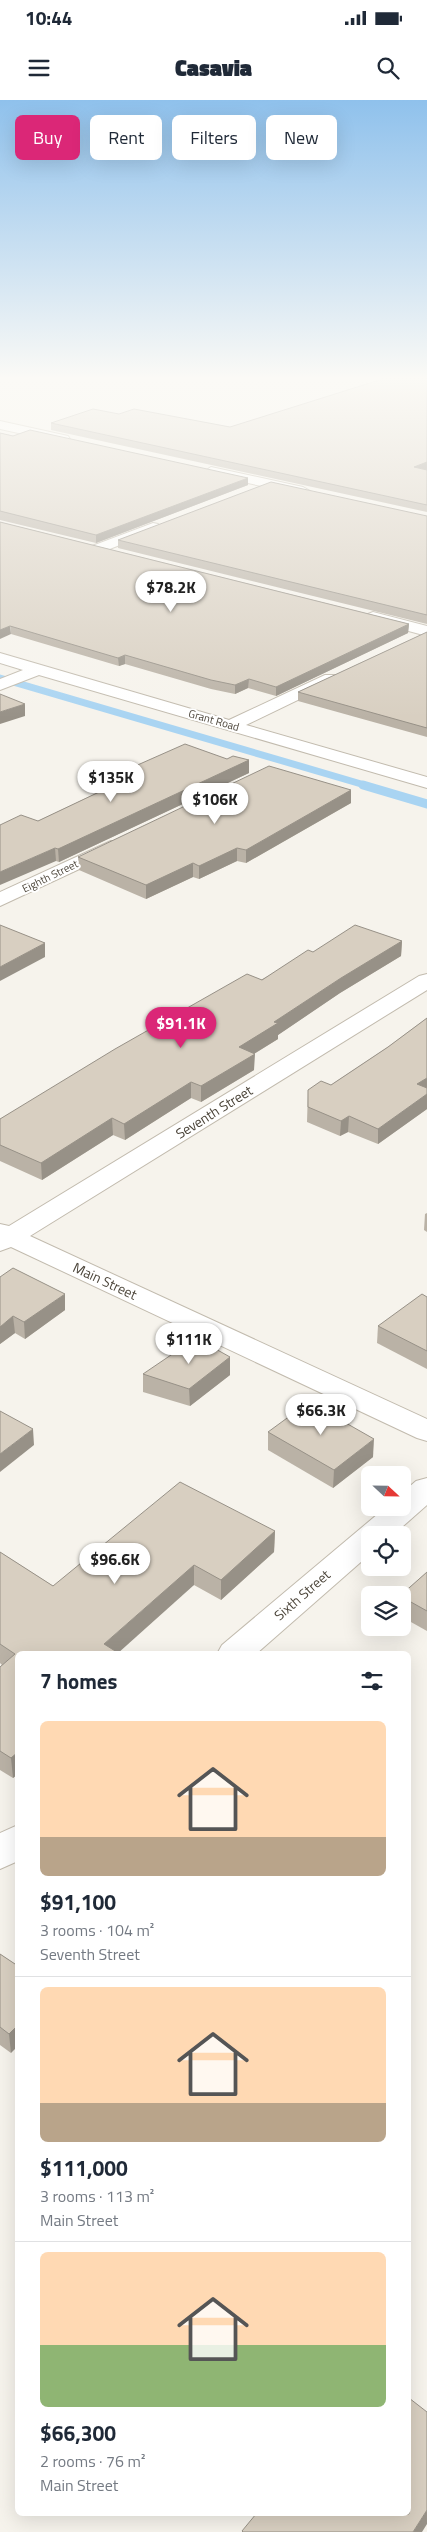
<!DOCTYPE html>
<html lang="en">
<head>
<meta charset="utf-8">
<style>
	body { margin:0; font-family:"Titillium Web",sans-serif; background:#f2f2f3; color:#1f2937; height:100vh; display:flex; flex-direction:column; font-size:19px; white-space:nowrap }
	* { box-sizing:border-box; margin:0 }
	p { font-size:16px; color:#747a83 }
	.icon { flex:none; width:28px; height:28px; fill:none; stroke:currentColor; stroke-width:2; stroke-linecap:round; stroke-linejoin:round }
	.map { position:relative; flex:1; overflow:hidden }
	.drawer { position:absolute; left:15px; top:1551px; width:396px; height:865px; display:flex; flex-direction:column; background:#fff; border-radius:8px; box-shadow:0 5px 20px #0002 }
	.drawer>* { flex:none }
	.banner { position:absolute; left:15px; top:15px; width:398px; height:45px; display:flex; gap:10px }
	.needle { width:32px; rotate:112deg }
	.fabs { position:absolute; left:361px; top:1366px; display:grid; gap:10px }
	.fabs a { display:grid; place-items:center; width:50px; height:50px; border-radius:8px; background:#fff; box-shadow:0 5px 20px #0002; font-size:25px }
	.price { position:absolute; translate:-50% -42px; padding:0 11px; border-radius:18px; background:#fff; color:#222; font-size:16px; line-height:32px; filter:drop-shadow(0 1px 2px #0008) }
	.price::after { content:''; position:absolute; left:50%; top:30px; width:15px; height:11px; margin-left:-8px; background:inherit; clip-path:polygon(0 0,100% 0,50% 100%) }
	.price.selected { background:#db2777; color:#fff }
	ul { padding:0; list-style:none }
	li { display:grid; align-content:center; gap:10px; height:265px; padding:0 25px }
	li+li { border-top:1px solid #e0e1e3 }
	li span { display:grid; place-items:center; height:155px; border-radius:8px; color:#555 }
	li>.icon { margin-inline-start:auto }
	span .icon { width:90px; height:90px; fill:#fffc; stroke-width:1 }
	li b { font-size:21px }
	h2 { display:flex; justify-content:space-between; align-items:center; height:60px; padding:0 25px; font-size:21px }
	.chip { padding:0 18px; border-radius:8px; background:#fff; box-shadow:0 5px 20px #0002; font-size:18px; line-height:45px }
	.chip.selected { background:#db2777; color:#fff }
	.status { display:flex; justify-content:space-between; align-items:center; height:35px; padding:0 25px; background:#fff; direction:ltr }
	.status svg { height:14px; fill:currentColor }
	header { display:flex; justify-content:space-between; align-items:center; height:65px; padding:0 25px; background:#fff; font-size:22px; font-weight:800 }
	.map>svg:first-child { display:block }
</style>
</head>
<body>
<div class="status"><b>10:44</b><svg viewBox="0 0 49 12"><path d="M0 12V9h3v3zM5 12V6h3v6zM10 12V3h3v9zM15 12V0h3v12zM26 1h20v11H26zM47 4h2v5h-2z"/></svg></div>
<header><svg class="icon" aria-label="menu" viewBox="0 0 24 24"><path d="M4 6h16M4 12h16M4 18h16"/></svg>Casavia<svg class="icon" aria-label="search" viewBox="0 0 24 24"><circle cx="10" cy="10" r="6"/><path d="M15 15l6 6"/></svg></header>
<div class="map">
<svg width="427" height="2432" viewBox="0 0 427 2432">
	<rect width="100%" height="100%" fill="#f6f3ec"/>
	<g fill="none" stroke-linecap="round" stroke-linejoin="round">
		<path stroke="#a9d4f2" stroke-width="7" d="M 0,578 L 368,686"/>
		<path stroke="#a9d4f2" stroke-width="9" d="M 363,685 L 427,704"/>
		<g stroke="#c2bbae" stroke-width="2">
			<g id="street">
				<path d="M 0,321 L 68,336 L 70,339 L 64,343 L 0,329 Z"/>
				<path d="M 211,367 L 303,387 L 310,391 L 303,395 L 206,374 L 205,371 Z"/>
				<path d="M 153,423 L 158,424 L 160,427 L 158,430 L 102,452 L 97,453 L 90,449 L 92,446 Z"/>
				<path d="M 373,512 L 427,526 L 427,536 L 368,520 L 365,517 L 368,514 Z"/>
				<path d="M 0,553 L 229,620 L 325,575 L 337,575 L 339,578 L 337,581 L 246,625 L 427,677 L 427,688 L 39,575 L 0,590 L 0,579 L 23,570 L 0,563 Z"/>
				<path d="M 111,741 L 118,743 L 121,747 L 118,751 L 0,806 L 0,792 Z"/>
				<path d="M 427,874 L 427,890 L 30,1136 L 427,1319 L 427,1341 L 417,1338 L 11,1147 L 0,1151 L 0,1124 L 9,1126 L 419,876 Z"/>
				<path d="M 427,1378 L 427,1405 L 393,1435 L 370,1435 L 370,1454 L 256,1554 L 217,1554 L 222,1545 L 385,1408 L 402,1408 L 402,1393 L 416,1381 Z"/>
				<path d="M 18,1725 L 18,1761 L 0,1769 L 0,1733 Z"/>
			</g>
		</g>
		<use href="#street" fill="#fff" fill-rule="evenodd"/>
	</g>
	<g fill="#bab2a6">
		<path d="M 427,277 L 427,412 L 51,330 L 51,323 L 119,314 L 230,327 Z"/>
		<path d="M 0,333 L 248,385 L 96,443 L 0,420 Z"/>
		<path d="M 427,416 L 427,524 L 118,448 L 118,440 Z"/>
		<path d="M 0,422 L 409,524 L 408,533 L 276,596 L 248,588 L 235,594 L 211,589 L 125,564 L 119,566 L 11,534 Z"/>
		<path d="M 427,532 L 427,637 L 298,601 L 298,592 Z"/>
		<path d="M 227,659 L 249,660 L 249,673 L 59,762 L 56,761 L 38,721 L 124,680 L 124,671 Z"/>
		<path d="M 351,690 L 351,703 L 246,763 L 237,761 L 199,779 L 193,777 L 146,799 L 79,770 L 78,757 Z"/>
		<path d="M 402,841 L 401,856 L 340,893 L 278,935 L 278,939 L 254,954 L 254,970 L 201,1002 L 191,998 L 125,1040 L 113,1035 L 42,1080 L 0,1061 L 0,1019 L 313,852 Z"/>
		<path d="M 427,918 L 427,1009 L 378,1044 L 348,1032 L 340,1036 L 307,1022 L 308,990 L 331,985 L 388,947 Z"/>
		<path d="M 427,1113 L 427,1132 L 424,1130 L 425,1114 Z"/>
		<path d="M 0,1177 L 65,1210 L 25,1239 L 15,1233 L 0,1244 Z"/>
		<path d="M 427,1197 L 427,1269 L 377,1243 L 378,1226 Z"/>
		<path d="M 230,1257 L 230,1275 L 190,1306 L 143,1292 L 143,1274 Z"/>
		<path d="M 268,1332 L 373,1357 L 333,1388 L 268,1350 Z"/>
		<path d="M 275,1431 L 274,1452 L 221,1500 L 194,1485 L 18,1554 L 18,1674 L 13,1678 L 0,1670 L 0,1567 L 2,1565 L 0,1563 L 0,1452 L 53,1486 Z"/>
		<path d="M 427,1472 L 427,1531 L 402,1517 L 402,1495 Z"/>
		<path d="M 0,1854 L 18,1866 L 11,1953 L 0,1945 Z"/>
	</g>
	<g fill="#979187">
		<path d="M 427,362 L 427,370 L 414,367 Z"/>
		<path d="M 248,378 L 248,385 L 96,443 L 96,435 Z"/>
		<path d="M 409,524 L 408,533 L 276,596 L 276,587 Z"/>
		<path d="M 10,526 L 11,534 L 0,539 L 0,530 Z"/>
		<path d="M 125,555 L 125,564 L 119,566 L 118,558 Z"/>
		<path d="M 249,579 L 248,588 L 235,594 L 235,585 Z"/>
		<path d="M 25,604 L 25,616 L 0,624 L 0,612 Z"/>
		<path d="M 249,660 L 249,673 L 59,762 L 58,749 Z"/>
		<path d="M 351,690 L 351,703 L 246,763 L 246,750 Z"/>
		<path d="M 55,748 L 56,761 L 0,785 L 0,772 Z"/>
		<path d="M 237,748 L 237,761 L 199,779 L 199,766 Z"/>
		<path d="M 193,763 L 193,777 L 146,799 L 146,785 Z"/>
		<path d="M 402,841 L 401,856 L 340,893 L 278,935 L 278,939 L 239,963 L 239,947 L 274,922 L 341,878 Z"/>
		<path d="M 45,843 L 45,857 L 0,881 L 0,867 Z"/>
		<path d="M 255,954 L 254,970 L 201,1002 L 201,986 Z"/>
		<path d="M 427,978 L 427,992 L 417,984 Z"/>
		<path d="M 191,982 L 191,998 L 125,1040 L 124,1024 Z"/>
		<path d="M 427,994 L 427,1009 L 378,1044 L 378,1029 Z"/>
		<path d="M 349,1016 L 348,1032 L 340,1036 L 341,1021 Z"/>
		<path d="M 112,1018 L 113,1035 L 42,1080 L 41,1063 Z"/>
		<path d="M 65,1194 L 65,1210 L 25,1239 L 24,1222 Z"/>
		<path d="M 13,1216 L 15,1233 L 0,1244 L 0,1227 Z"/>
		<path d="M 230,1257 L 230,1275 L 190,1306 L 189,1289 Z"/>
		<path d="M 33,1329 L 34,1345 L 0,1372 L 0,1354 Z"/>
		<path d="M 374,1339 L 373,1357 L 333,1388 L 334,1370 Z"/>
		<path d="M 275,1431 L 274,1452 L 221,1500 L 221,1480 Z"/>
		<path d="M 194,1465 L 194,1485 L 117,1554 L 104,1544 Z"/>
		<path d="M 18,1652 L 18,1674 L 13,1678 L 11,1658 Z"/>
		<path d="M 18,1925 L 18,1946 L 11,1953 L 9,1934 Z"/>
		<path d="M 427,2410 L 427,2424 L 422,2432 L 413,2432 Z"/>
	</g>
	<g fill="#d8cfc1" stroke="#979187">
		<path d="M 389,277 L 427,277 L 427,362 L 414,367 L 427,370 L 427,405 L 51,323 L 93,309 L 119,314 L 134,309 L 230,327 Z"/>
		<path d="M 30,330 L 248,378 L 96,435 L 0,411 L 0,333 L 13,336 Z"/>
		<path d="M 271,382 L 427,416 L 427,515 L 118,440 Z"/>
		<path d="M 0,422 L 409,524 L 276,587 L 249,579 L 235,585 L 211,580 L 125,555 L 118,558 L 10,526 L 0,530 Z"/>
		<path d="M 427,532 L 427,628 L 298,592 Z"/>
		<path d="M 0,594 L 25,604 L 0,612 Z"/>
		<path d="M 185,644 L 227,659 L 233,656 L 249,660 L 58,749 L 55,748 L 0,772 L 0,725 L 21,715 L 38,721 L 135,675 L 124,671 Z"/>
		<path d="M 269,666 L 351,690 L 246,750 L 237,748 L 199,766 L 193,763 L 146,785 L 78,757 Z"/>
		<path d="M 0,825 L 45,843 L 0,867 Z"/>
		<path d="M 355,825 L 402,841 L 341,878 L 274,922 L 278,923 L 239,947 L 255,954 L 201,986 L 191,982 L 124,1024 L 112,1018 L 41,1063 L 0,1045 L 0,1019 L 115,949 L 247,874 L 262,880 L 308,850 L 313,852 Z"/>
		<path d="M 427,918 L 427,978 L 417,984 L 427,988 L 427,994 L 378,1029 L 349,1016 L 341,1021 L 308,1007 L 308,990 L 321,981 L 331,985 L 388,947 Z"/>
		<path d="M 13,1168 L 65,1194 L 24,1222 L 13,1216 L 0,1227 L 0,1177 Z"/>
		<path d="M 422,1194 L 427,1197 L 427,1251 L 378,1226 Z"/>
		<path d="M 196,1238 L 230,1257 L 189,1289 L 143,1274 Z"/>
		<path d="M 309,1302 L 374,1339 L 334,1370 L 268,1332 Z"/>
		<path d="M 0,1311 L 33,1329 L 0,1354 Z"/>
		<path d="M 180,1382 L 275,1431 L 221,1480 L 194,1465 L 104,1544 L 120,1554 L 18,1554 L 18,1652 L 11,1658 L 0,1651 L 0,1567 L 15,1554 L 0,1544 L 0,1452 L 53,1486 Z"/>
		<path d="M 427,1472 L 427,1511 L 402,1497 L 402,1495 L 401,1495 Z"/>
		<path d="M 0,1854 L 18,1866 L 18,1925 L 9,1934 L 0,1927 Z"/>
		<path d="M 409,2298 L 427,2312 L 427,2410 L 413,2432 L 243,2432 L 242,2431 L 256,2414 L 409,2414 Z"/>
	</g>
	<linearGradient id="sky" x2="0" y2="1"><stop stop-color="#8fc1ec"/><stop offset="0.45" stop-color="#fbfaf6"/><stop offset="1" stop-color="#fbfaf6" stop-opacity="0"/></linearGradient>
	<rect width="427" height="618" fill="url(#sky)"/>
	<g text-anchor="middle" stroke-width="4" stroke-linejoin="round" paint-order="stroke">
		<g font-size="11" fill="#4b4439" stroke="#fff">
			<text transform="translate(214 620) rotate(16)" y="4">Grant Road</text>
			<text transform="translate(50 776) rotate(-26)" y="4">Eighth Street</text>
		</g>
		<g font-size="14" fill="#4b4439" stroke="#fff">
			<text transform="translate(214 1012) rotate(-32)" y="5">Seventh Street</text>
			<text transform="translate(105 1181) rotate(25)" y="5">Main Street</text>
			<text transform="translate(302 1495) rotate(-41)" y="5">Sixth Street</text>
		</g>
	</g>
</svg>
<div class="fabs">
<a><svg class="needle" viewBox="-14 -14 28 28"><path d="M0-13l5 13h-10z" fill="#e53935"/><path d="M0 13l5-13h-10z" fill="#747a83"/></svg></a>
<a><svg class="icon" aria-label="locate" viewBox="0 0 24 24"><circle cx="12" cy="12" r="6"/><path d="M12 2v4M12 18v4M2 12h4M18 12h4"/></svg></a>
<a><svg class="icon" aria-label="layers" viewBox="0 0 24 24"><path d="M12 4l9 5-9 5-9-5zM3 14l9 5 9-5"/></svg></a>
</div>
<b class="price" style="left:171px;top:513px">$78.2K</b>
<b class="price" style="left:111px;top:703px">$135K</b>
<b class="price" style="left:215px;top:725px">$106K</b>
<b class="price selected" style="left:181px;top:949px">$91.1K</b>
<b class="price" style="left:189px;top:1265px">$111K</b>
<b class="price" style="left:321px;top:1336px">$66.3K</b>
<b class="price" style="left:115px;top:1485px">$96.6K</b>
<div class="banner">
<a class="chip selected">Buy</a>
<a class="chip">Rent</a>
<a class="chip">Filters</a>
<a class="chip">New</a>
</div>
<section class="drawer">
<h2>7 homes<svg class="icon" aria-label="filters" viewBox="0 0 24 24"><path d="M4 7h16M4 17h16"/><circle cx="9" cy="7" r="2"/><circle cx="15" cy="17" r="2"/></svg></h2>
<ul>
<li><span style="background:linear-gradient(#ffd9b3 75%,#b9a48a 0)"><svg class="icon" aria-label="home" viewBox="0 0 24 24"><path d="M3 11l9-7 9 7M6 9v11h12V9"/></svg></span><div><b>$91,100</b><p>3 rooms · 104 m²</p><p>Seventh Street</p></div></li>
<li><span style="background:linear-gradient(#ffd9b3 75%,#b9a48a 0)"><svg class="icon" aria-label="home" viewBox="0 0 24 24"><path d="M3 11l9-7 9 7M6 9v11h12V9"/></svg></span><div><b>$111,000</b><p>3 rooms · 113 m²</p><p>Main Street</p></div></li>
<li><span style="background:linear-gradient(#ffd9b3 60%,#8fb573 0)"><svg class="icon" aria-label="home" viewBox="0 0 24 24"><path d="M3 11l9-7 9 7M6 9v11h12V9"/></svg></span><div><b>$66,300</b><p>2 rooms · 76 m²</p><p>Main Street</p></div></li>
</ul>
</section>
</div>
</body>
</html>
